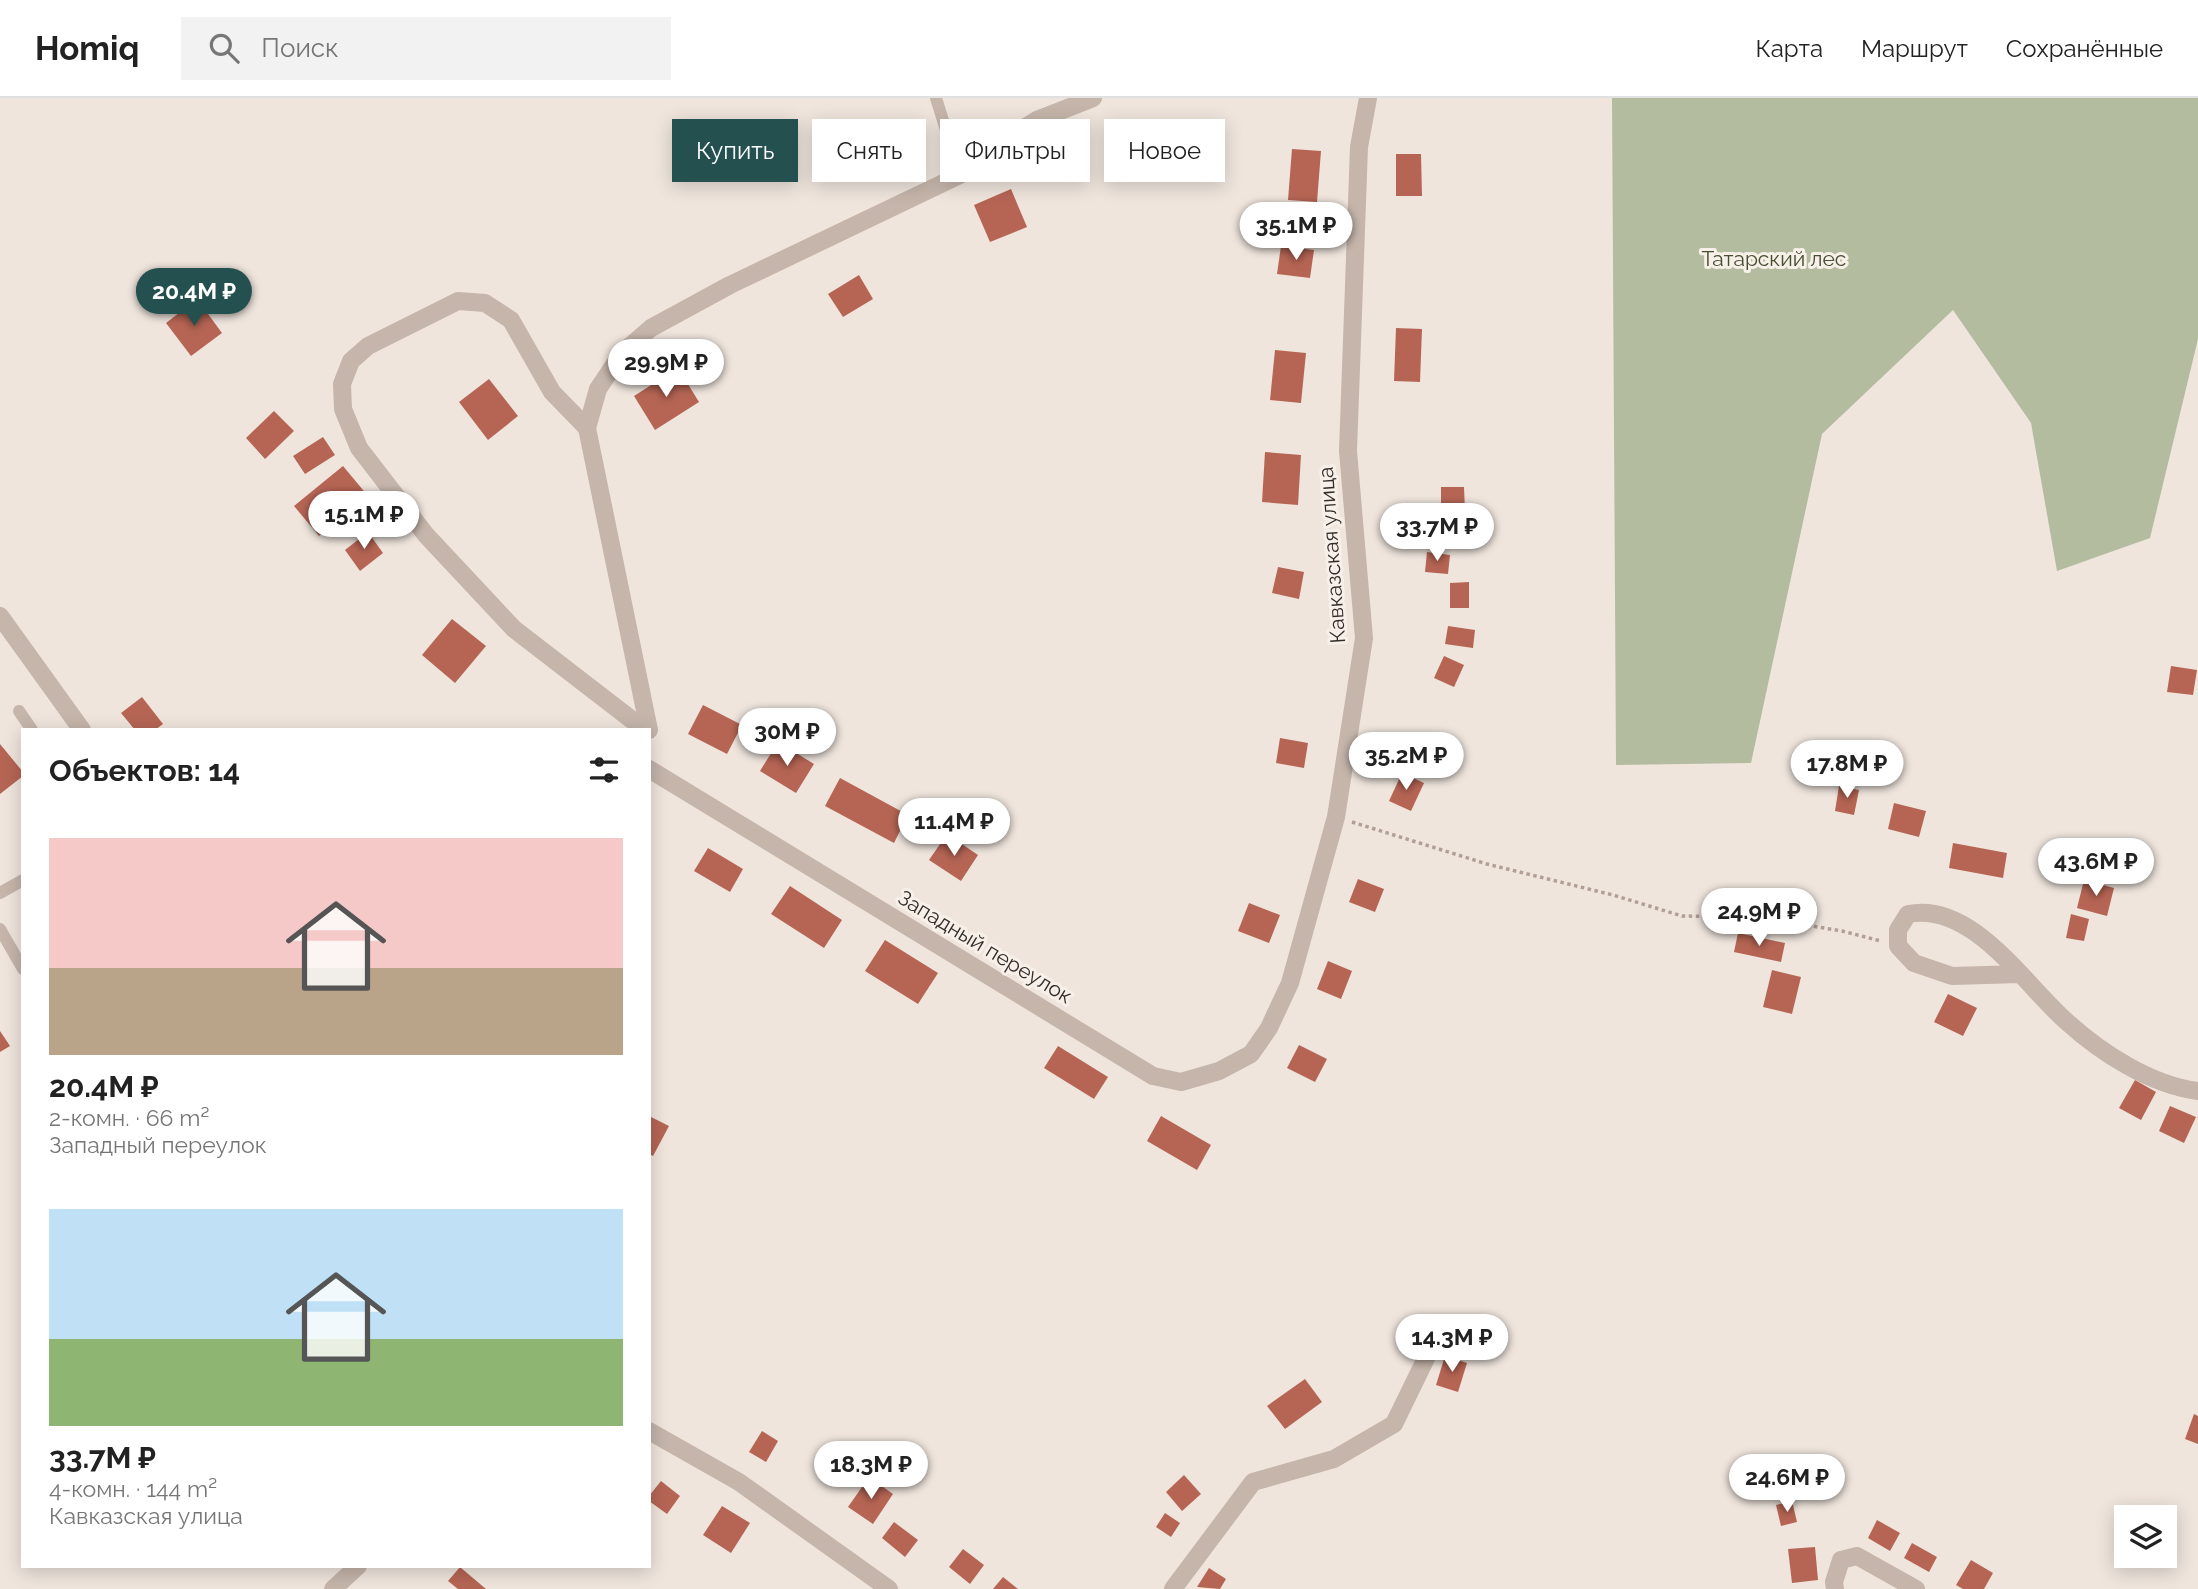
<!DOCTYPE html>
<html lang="ru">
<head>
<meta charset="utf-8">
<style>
	body { margin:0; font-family:Raleway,sans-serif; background:#f2f2f2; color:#222; height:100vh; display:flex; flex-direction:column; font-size:26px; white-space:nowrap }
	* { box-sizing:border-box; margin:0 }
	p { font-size:23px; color:#767676 }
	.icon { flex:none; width:38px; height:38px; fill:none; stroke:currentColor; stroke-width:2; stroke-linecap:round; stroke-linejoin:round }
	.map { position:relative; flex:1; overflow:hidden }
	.drawer { position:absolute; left:21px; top:630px; width:630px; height:840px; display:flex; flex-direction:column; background:#fff; border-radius:0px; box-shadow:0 4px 18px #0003 }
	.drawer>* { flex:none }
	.top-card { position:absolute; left:672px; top:21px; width:665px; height:63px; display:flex; gap:14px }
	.controls { position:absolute; left:2114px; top:1407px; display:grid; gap:14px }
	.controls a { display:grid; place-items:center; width:63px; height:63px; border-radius:0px; background:#fff; box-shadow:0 4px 18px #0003; font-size:35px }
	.price { position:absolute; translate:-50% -60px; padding:0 16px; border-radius:24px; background:#fff; color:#222; font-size:23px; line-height:46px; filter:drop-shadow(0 2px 4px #0008) }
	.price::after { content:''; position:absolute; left:50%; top:42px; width:21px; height:16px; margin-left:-10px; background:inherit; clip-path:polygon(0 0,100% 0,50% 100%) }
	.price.current { background:#245050; color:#fff }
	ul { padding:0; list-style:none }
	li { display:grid; align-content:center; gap:14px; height:371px; padding:0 28px }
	li span { display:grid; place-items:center; height:217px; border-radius:0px; color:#555 }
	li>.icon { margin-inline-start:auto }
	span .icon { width:126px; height:126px; fill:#fffc; stroke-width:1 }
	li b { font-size:30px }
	h2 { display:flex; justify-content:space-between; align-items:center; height:84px; padding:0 28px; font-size:30px }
	.chip { padding:0 24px; border-radius:0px; background:#fff; box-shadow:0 4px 18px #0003; font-size:24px; line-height:63px }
	.chip.current { background:#245050; color:#fff }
	header { display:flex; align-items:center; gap:42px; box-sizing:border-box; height:98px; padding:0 35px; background:#fff; border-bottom:2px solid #e0e0e0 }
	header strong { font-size:33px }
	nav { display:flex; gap:38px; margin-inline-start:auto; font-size:24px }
	.search { width:490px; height:63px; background:#f2f2f2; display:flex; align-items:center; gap:18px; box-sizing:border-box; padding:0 24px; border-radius:0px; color:#767676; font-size:26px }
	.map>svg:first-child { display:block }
</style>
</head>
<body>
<header>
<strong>Homiq</strong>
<div class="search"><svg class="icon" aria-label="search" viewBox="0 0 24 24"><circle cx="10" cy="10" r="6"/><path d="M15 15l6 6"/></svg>Поиск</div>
<nav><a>Карта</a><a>Маршрут</a><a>Сохранённые</a></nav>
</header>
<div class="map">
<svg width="2198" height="1491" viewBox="0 0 2198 1491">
	<rect width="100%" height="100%" fill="#efe5dd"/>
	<path fill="#b4bc9f" d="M 1612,0 L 2198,0 L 2198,241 L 2150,440 L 2057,473 L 2031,325 L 1953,212 L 1822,336 L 1751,665 L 1616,667 Z"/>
	<g fill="#b66554">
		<path d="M 1292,51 L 1321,53 L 1317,104 L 1288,102 Z"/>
		<path d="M 1396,56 L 1421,56 L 1422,98 L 1396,98 Z"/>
		<path d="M 1011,91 L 1027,129 L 990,144 L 974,107 Z"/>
		<path d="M 1281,148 L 1314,152 L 1310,180 L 1277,176 Z"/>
		<path d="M 859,177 L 873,201 L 843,219 L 828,196 Z"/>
		<path d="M 197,201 L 222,235 L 191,258 L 166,225 Z"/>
		<path d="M 1396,230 L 1422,231 L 1420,284 L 1394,283 Z"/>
		<path d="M 1275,252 L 1306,255 L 1301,305 L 1270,302 Z"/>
		<path d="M 678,270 L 699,304 L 655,332 L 634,298 Z"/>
		<path d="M 489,281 L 518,318 L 488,342 L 459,304 Z"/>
		<path d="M 274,313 L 294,333 L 265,361 L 246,340 Z"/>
		<path d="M 323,339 L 335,357 L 305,376 L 293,358 Z"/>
		<path d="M 1265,354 L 1301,357 L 1298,407 L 1262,404 Z"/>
		<path d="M 343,368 L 368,398 L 319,438 L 294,408 Z"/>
		<path d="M 1441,389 L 1464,389 L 1465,413 L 1441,414 Z"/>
		<path d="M 368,434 L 383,455 L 360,473 L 345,452 Z"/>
		<path d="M 1427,454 L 1450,457 L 1448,476 L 1425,474 Z"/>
		<path d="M 1278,469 L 1304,474 L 1299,501 L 1272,495 Z"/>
		<path d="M 1469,484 L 1469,510 L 1450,510 L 1450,485 Z"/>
		<path d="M 452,521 L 486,548 L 455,585 L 422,557 Z"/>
		<path d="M 1448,528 L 1475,532 L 1473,550 L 1445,546 Z"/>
		<path d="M 1444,558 L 1464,567 L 1454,589 L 1434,580 Z"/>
		<path d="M 2171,568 L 2197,572 L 2193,597 L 2167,594 Z"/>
		<path d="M 142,599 L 163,626 L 155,632 L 135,632 L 121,615 Z"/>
		<path d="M 703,607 L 742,627 L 727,656 L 688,636 Z"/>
		<path d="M 1396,638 L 1422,646 L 1416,667 L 1390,659 Z"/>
		<path d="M 1280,640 L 1308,645 L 1304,670 L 1276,665 Z"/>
		<path d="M 778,644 L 814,666 L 796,695 L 760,673 Z"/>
		<path d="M 0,646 L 23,674 L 23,678 L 0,696 Z"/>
		<path d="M 1835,659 L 1864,663 L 1862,685 L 1832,682 Z"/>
		<path d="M 1402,675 L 1424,685 L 1411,713 L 1389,703 Z"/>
		<path d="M 840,680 L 908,717 L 894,745 L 825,708 Z"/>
		<path d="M 1839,688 L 1859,692 L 1854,717 L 1835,713 Z"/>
		<path d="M 1894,705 L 1926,713 L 1919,739 L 1888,731 Z"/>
		<path d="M 947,736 L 978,757 L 961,783 L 929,762 Z"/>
		<path d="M 1953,745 L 2007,755 L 2003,780 L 1949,770 Z"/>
		<path d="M 708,750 L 743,771 L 730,794 L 694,773 Z"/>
		<path d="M 1358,781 L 1384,791 L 1375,814 L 1349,804 Z"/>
		<path d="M 2084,782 L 2114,790 L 2107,818 L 2077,810 Z"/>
		<path d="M 790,788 L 842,822 L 824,850 L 771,816 Z"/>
		<path d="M 1249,805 L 1280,817 L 1269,845 L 1238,833 Z"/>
		<path d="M 2071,816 L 2089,821 L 2084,843 L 2066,840 Z"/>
		<path d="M 1738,835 L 1785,845 L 1781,864 L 1734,854 Z"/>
		<path d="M 885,842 L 938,875 L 918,906 L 865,873 Z"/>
		<path d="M 1328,863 L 1352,873 L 1341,901 L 1317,891 Z"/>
		<path d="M 1772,872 L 1801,879 L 1792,916 L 1763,909 Z"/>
		<path d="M 1948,896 L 1977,910 L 1963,938 L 1934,924 Z"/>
		<path d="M 0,933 L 10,948 L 0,954 Z"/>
		<path d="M 1299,947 L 1327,961 L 1315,984 L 1287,970 Z"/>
		<path d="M 1058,948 L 1108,979 L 1094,1001 L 1044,970 Z"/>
		<path d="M 2135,982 L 2156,994 L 2141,1022 L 2119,1010 Z"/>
		<path d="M 2170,1008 L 2196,1019 L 2184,1045 L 2159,1033 Z"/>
		<path d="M 649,1018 L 669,1028 L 653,1058 L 649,1056 Z"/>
		<path d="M 1161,1018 L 1211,1047 L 1197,1072 L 1147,1043 Z"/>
		<path d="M 1450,1224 L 1475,1229 L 1470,1249 L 1446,1243 Z"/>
		<path d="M 1445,1258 L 1467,1265 L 1458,1294 L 1436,1287 Z"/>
		<path d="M 1305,1281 L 1322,1304 L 1285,1331 L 1267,1308 Z"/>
		<path d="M 2194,1316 L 2198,1318 L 2198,1346 L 2185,1341 Z"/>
		<path d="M 762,1333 L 778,1343 L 766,1364 L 749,1354 Z"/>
		<path d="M 1184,1377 L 1201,1396 L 1182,1413 L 1166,1394 Z"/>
		<path d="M 869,1379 L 893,1396 L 873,1426 L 848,1409 Z"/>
		<path d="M 661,1383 L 680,1398 L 667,1416 L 649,1403 L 649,1398 Z"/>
		<path d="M 1792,1403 L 1797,1424 L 1781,1428 L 1776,1407 Z"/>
		<path d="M 722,1408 L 750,1425 L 731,1455 L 703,1437 Z"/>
		<path d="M 1165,1415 L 1180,1425 L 1171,1439 L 1156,1429 Z"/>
		<path d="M 1877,1422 L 1900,1435 L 1890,1453 L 1868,1440 Z"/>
		<path d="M 894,1424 L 918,1442 L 905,1459 L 882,1440 Z"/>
		<path d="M 1912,1445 L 1937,1459 L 1929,1474 L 1904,1460 Z"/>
		<path d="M 1815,1449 L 1818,1482 L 1792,1485 L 1788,1451 Z"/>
		<path d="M 963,1451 L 984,1467 L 970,1486 L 949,1469 Z"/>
		<path d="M 1971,1462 L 1993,1475 L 1984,1491 L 1963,1491 L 1956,1487 Z"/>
		<path d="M 460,1469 L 486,1491 L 458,1491 L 448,1483 Z"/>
		<path d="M 1209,1470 L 1226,1481 L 1220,1491 L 1197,1489 Z"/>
		<path d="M 1003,1479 L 1018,1491 L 993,1491 Z"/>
	</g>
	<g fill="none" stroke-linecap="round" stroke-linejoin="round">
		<path stroke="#b19f95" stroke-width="3.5" stroke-dasharray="3.5 3.5" stroke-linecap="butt" d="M 1352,724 L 1487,766 L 1613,797 L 1682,818 L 1757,819 L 1842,833 L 1881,843"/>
		<g stroke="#c5b5ab" stroke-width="12">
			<path d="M 936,0 L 960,77"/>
			<path d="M 19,613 L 32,632"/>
			<path d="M 0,795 L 23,782"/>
			<path d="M 0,831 L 23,871"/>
		</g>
		<g stroke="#c5b5ab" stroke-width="18">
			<path d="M 587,330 L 552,294 L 511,222 L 485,205 L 458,203 L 368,248 L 351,263 L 342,286 L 343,311 L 359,350 L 426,437 L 514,531 L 645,632"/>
			<path d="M 0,518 L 82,632"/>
			<path d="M 649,632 L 587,330 L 598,291 L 622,255 L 651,230 L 730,187 L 960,77 L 993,49 L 1037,22 L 1093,0"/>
			<path d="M 649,671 L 1153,978 L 1181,984 L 1219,973 L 1251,956 L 1269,930 L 1290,885 L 1336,719 L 1364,540 L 1348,353 L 1359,49 L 1368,0"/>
			<path d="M 2020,876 L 1952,878 L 1914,865 L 1898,848 L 1898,832 L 1908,816 C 1972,803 2024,886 2066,923 C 2101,955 2151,987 2198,993"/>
			<path d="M 649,1333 L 739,1384 L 889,1491"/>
			<path d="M 333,1491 L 358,1468"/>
			<path d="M 1173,1491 L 1253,1384 L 1334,1361 L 1394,1326 L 1431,1250"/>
			<path d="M 1835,1491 L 1834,1484 L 1841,1462 L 1857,1458 L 1916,1491"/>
		</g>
	</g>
	<g text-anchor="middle" stroke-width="6" stroke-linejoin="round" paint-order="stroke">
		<g font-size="21" fill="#464f30" stroke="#f7f0e9">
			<text x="1774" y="168">Татарский лес</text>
		</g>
		<g font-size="21" fill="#342c29" stroke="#f7f0e9">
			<text transform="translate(1332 457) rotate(-94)" y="7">Кавказская улица</text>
			<text transform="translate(985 849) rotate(31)" y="7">Западный переулок</text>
		</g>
	</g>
</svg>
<div class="controls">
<a><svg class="icon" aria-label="layers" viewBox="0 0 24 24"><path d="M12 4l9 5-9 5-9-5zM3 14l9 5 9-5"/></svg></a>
</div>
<b class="price" style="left:1296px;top:164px">35.1M ₽</b>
<b class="price current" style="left:194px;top:230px">20.4M ₽</b>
<b class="price" style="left:666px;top:301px">29.9M ₽</b>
<b class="price" style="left:364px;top:453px">15.1M ₽</b>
<b class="price" style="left:1437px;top:465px">33.7M ₽</b>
<b class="price" style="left:787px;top:670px">30M ₽</b>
<b class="price" style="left:1406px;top:694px">35.2M ₽</b>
<b class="price" style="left:1847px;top:702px">17.8M ₽</b>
<b class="price" style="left:954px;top:760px">11.4M ₽</b>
<b class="price" style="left:2096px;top:800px">43.6M ₽</b>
<b class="price" style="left:1759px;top:850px">24.9M ₽</b>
<b class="price" style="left:1452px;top:1276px">14.3M ₽</b>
<b class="price" style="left:871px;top:1403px">18.3M ₽</b>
<b class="price" style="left:1787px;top:1416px">24.6M ₽</b>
<div class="top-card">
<a class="chip current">Купить</a>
<a class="chip">Снять</a>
<a class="chip">Фильтры</a>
<a class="chip">Новое</a>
</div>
<section class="drawer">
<h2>Объектов: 14<svg class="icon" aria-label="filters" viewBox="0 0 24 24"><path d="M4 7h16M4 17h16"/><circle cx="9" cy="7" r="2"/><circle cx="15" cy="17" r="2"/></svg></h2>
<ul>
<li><span style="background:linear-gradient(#f6c9c9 60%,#b9a48a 0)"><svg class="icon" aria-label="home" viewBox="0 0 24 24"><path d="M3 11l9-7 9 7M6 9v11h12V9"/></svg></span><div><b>20.4M ₽</b><p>2-комн. · 66 m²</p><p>Западный переулок</p></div></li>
<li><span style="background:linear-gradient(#bfe0f5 60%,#8fb573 0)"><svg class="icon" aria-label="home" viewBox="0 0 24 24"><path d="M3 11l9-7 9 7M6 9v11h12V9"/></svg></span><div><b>33.7M ₽</b><p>4-комн. · 144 m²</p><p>Кавказская улица</p></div></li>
</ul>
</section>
</div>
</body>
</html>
